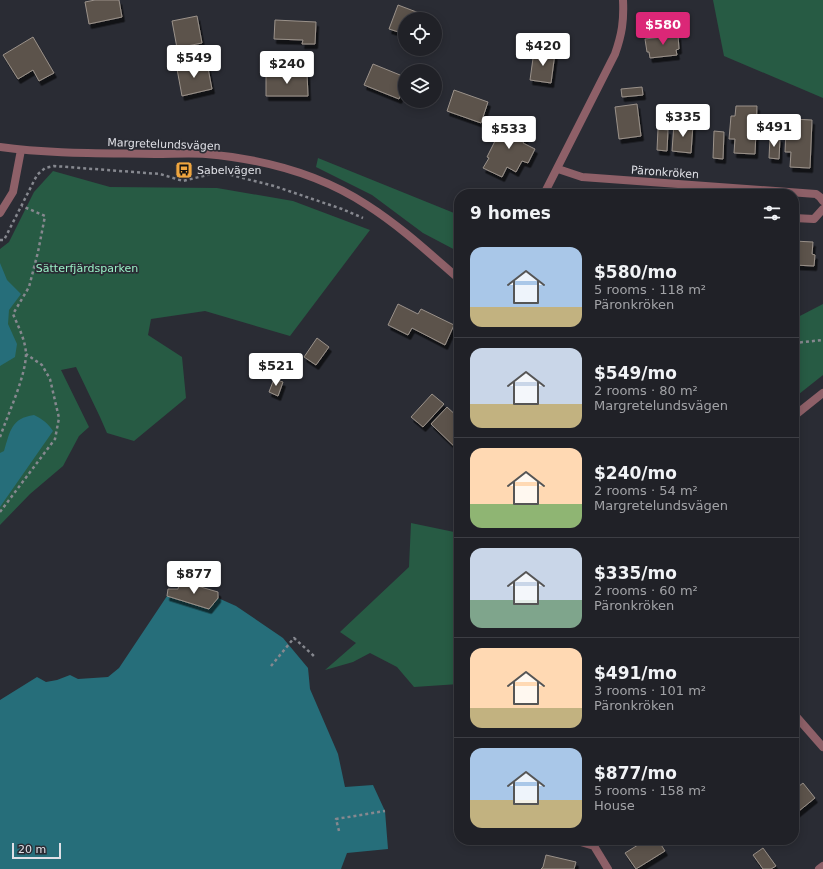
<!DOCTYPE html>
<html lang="en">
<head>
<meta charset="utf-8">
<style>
	body { margin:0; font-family:"DejaVu Sans",sans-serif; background:#28292f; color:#f1f3f6; height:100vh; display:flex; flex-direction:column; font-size:15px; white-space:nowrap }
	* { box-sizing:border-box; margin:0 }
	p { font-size:13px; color:#a2a3a7 }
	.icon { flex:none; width:22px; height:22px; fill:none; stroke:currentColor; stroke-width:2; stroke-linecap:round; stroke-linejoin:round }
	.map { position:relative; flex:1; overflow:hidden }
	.side { position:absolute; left:454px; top:189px; width:345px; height:656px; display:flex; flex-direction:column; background:#202127; border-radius:16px; box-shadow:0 2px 10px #0003,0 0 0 1px #3d3e44 }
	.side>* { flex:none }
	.tools { position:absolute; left:398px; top:12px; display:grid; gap:8px }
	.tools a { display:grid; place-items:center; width:44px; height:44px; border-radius:50%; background:#202127; box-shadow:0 2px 10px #0003,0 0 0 1px #3d3e44; font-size:20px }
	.scale { position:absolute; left:12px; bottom:10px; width:49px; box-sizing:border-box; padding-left:4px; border:2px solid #dfe0e6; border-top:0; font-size:11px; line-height:14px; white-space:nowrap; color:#dfe0e6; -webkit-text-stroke:3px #2a2c34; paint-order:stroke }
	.price { position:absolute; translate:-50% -34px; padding:0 9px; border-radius:4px; background:#fff; color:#222; font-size:13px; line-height:26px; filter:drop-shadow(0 1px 2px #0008) }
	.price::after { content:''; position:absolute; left:50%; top:24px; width:12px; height:9px; margin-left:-6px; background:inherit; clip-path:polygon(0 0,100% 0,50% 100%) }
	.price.on { background:#db2777; color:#fff }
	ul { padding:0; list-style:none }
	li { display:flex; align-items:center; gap:12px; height:100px; padding:0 16px }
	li+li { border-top:1px solid #3d3e44 }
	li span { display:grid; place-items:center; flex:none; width:112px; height:80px; border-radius:12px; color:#555 }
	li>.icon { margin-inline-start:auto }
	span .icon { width:48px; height:48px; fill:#fffc; stroke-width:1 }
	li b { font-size:17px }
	h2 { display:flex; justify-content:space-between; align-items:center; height:48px; padding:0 16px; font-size:17px }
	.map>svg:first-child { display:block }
</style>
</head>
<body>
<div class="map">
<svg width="823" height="869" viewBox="0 0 823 869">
	<defs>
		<filter id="shadow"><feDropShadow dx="2.5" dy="4.5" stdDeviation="0" flood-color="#0009"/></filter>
	</defs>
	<rect width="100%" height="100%" fill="#2a2c34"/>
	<g fill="#275b44">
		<path d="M 713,0 L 823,0 L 823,98 L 724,56 Z"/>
		<path d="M 318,158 L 459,215 L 459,252 L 423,233 L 372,195 L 316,167 Z"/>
		<path d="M 53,171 L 110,187 L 217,188 L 293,201 L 370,230 L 290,336 L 205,311 L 151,319 L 148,335 L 182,357 L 186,398 L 134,441 L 107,433 L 100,417 L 76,367 L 61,370 L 89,427 L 79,436 L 63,466 L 30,494 L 0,525 L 0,249 L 9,242 L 34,192 Z"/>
		<path d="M 823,304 L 823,375 L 794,398 L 794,319 Z"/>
		<path d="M 411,523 L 459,533 L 459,684 L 414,687 L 397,667 L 370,653 L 353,662 L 325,670 L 356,643 L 340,632 L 409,567 Z"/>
	</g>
	<g fill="#266e7a">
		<path d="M 0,263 L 7,280 L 21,294 L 9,310 L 8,324 L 17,344 L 15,357 L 0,366 Z"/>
		<path d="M 34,415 C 42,419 48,423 53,431 L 0,507 L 0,453 L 4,451 C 10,432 11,418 34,415 Z"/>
		<path d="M 167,596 L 209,609 L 218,598 L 236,606 L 283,638 L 308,668 L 310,689 L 338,754 L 345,787 L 373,785 L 385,811 L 388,849 L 347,853 L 341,869 L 0,869 L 0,700 L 37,677 L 46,682 L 57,680 L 70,675 L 78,679 L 108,677 L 119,668 Z"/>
	</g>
	<g fill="#5b534c" stroke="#9b928a" filter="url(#shadow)">
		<path d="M 95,0 L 119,0 L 122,17 L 89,24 L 85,2 Z"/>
		<path d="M 398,5 L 435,19 L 405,19 L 405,34 L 389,29 Z"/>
		<path d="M 197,16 L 202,43 L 177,48 L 172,21 Z"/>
		<path d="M 275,20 L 316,22 L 315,44 L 302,44 L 303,40 L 274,39 Z"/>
		<path d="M 667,23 L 668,31 L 647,34 L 646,25 Z"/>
		<path d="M 678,35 L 679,49 L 676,50 L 677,55 L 650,58 L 649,52 L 647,52 L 645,39 Z"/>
		<path d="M 33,37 L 54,73 L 39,81 L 33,70 L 18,79 L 3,55 Z"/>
		<path d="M 534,51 L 555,53 L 551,83 L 530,80 Z"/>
		<path d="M 207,63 L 212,89 L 182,96 L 177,69 Z"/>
		<path d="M 373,64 L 405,77 L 405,86 L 399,99 L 364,85 Z"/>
		<path d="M 266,73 L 307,73 L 308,96 L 266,96 Z"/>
		<path d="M 642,87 L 643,95 L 622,97 L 621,89 Z"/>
		<path d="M 454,90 L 488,102 L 481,123 L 447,111 Z"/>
		<path d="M 637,104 L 641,136 L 619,139 L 615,107 Z"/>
		<path d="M 736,106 L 757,106 L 755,154 L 734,153 L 735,139 L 729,139 L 731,116 L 735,116 Z"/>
		<path d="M 792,119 L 812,120 L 810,168 L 790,167 L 791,152 L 785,152 L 786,130 L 792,130 Z"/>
		<path d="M 509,121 L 529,131 L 523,143 L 535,149 L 528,163 L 522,161 L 516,172 L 507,167 L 502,177 L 483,168 L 489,158 L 487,157 L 500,131 L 503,132 Z"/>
		<path d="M 674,123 L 693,124 L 691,153 L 672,151 Z"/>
		<path d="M 658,129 L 668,130 L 667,151 L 657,150 Z"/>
		<path d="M 714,131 L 724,132 L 723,159 L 713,158 Z"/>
		<path d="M 770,137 L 780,138 L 779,159 L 769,158 Z"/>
		<path d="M 794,241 L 813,242 L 812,254 L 815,255 L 814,266 L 794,265 Z"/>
		<path d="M 398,304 L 418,314 L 421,309 L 454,325 L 445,345 L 412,328 L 408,335 L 388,325 Z"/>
		<path d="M 317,338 L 329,347 L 316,365 L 304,357 Z"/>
		<path d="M 274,379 L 283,382 L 278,396 L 269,392 Z"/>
		<path d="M 432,394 L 444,404 L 423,427 L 411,417 Z"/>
		<path d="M 447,407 L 459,418 L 458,450 L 431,424 Z"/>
		<path d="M 180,581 L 218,592 L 218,598 L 209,609 L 167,596 L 168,589 L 178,589 Z"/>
		<path d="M 803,783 L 815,798 L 794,815 L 794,790 Z"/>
		<path d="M 646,840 L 658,840 L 665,851 L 636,869 L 625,853 Z"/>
		<path d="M 763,848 L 776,866 L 771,869 L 763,869 L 753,855 Z"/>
		<path d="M 546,855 L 576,862 L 574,869 L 541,869 L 543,867 Z"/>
	</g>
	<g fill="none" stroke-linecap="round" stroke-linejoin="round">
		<g stroke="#86888f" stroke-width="2.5" stroke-dasharray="3 3" stroke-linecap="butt">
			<path d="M 0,240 L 4,240 L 37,175 L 45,168 L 54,166 L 160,174 L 183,181 L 219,172 L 274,186 L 342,209 L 363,218"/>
			<path d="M 454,290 L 459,295"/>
			<path d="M 794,343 L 823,340"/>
			<path d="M 0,437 C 8,414 25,378 26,355 C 26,341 18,326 13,314 L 29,287 L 38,252 L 45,216 L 22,206"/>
			<path d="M 0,512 L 55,439 L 59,418 L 50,379 L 42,365 L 26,354"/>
			<path d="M 271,666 L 294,638 L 315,657"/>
			<path d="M 339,831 L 336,819 L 385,811"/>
		</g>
		<path stroke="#8e6068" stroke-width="8" d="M 574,840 L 594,846 L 608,869"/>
		<g stroke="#8e6068" stroke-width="8">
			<path d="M 558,169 L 582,177 L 816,194 L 820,197 L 823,201"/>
			<path d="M 544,194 L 615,54 C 622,34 624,21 623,0"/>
			<path d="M 0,213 L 13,192 L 21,150"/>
			<path d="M 794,218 L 814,219 L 823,209"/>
			<path d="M 794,714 L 823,747"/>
			<path d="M 819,869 L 823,866"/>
		</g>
		<g stroke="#8e6068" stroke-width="8">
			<path d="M 0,147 C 51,154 103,153 155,154 C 172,154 189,153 206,154 C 262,159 320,174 367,205 C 400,226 429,253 459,279"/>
			<path d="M 794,416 L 823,393"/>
		</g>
	</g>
	<defs>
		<g id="bus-square" transform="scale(0.9)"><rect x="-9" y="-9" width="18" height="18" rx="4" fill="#f0a63f" stroke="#2a2c34"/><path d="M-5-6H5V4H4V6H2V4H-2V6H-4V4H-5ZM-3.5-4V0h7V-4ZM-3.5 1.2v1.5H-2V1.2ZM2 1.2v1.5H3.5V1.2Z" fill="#111"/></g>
	</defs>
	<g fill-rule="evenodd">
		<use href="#bus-square" x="184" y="170"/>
	</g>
	<g text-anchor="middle" stroke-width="3.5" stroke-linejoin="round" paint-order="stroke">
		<g font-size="11" fill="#dfe0e6" stroke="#2a2c34">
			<text transform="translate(164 144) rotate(2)" y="4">Margretelundsvägen</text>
			<text transform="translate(665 172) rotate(4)" y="4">Päronkröken</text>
		</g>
		<g font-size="11" fill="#dfe0e6" stroke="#2a2c34" text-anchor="start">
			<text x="197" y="174">Sabelvägen</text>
		</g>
		<g font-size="11" fill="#99efc5" stroke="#2a2c34">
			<text x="87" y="272">Sätterfjärdsparken</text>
		</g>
	</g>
</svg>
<div class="tools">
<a><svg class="icon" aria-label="locate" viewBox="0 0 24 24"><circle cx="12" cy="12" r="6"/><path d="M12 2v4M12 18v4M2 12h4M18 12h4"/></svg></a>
<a><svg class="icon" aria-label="layers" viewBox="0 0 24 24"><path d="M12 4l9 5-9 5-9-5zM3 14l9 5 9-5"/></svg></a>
</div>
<div class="scale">20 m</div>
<b class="price on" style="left:663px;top:46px">$580</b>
<b class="price" style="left:543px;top:67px">$420</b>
<b class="price" style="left:194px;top:79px">$549</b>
<b class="price" style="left:287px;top:85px">$240</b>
<b class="price" style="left:683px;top:138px">$335</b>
<b class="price" style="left:774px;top:148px">$491</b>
<b class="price" style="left:509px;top:150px">$533</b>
<b class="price" style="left:276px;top:387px">$521</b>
<b class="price" style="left:194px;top:595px">$877</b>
<section class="side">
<h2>9 homes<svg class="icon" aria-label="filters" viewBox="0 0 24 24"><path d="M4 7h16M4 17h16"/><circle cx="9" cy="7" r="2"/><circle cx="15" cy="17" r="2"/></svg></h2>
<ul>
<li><span style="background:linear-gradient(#a9c7e8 75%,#c2b280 0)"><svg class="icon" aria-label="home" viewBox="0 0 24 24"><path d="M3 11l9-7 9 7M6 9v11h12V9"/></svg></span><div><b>$580/mo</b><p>5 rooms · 118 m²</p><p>Päronkröken</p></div></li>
<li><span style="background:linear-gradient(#c9d6e8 70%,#c2b280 0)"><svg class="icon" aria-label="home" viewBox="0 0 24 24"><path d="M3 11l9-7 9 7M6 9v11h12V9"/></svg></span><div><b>$549/mo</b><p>2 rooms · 80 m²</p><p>Margretelundsvägen</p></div></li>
<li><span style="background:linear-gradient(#ffd9b3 70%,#8fb573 0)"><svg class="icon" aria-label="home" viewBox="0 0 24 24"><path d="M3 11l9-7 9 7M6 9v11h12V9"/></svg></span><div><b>$240/mo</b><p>2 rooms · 54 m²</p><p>Margretelundsvägen</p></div></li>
<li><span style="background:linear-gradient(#c9d6e8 65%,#7fa58c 0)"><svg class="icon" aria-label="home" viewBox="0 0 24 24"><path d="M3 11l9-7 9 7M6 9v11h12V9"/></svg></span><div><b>$335/mo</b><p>2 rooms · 60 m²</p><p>Päronkröken</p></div></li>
<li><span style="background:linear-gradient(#ffd9b3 75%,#c2b280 0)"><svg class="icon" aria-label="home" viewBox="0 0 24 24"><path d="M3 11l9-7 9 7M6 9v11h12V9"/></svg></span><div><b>$491/mo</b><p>3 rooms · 101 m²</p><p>Päronkröken</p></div></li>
<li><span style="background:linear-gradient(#a9c7e8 65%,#c2b280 0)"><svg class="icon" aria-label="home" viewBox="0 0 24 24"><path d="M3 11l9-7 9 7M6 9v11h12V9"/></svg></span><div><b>$877/mo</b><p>5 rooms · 158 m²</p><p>House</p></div></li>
</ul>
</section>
</div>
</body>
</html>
